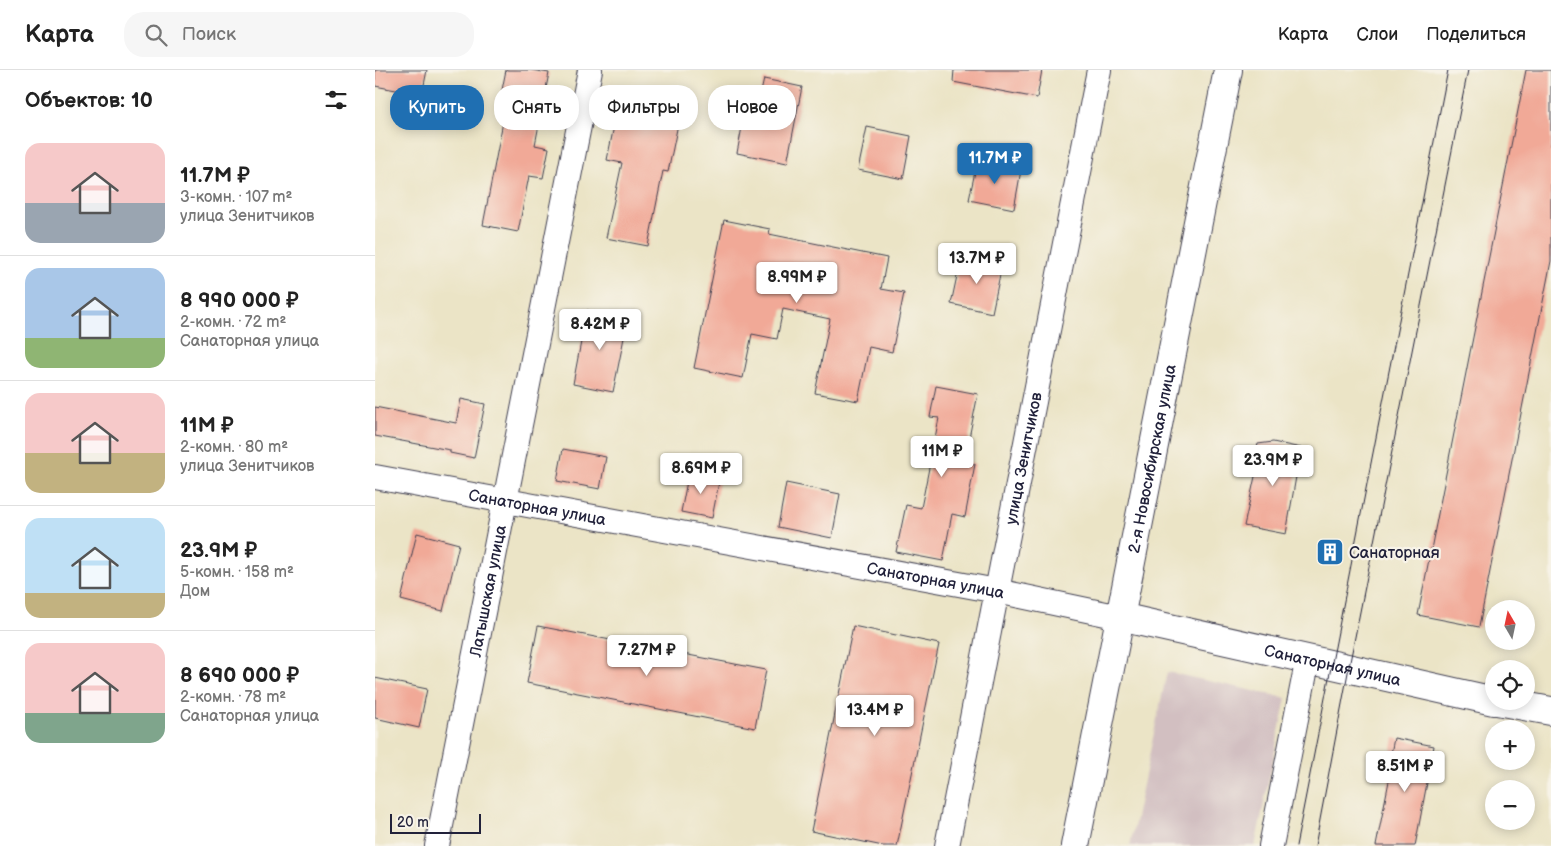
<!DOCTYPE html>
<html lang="ru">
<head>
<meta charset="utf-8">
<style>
	body { margin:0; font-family:"Balsamiq Sans",sans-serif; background:#f6f6f6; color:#222; height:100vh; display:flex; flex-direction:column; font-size:19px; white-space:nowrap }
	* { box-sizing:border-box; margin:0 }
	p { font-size:16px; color:#767676 }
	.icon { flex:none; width:28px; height:28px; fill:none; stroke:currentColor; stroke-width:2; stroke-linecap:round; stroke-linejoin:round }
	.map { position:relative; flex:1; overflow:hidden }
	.sheet { display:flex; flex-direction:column; background:#fff; width:375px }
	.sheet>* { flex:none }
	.banner { position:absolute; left:15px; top:15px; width:475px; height:45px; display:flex; gap:10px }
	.needle { width:32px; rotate:351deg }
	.fabs { position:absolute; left:1110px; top:530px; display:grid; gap:10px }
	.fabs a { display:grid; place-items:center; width:50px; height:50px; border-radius:50%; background:#fff; box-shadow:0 2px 12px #0003; font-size:25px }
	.scale { position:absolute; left:15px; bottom:12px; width:91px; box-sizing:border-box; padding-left:5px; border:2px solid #22223b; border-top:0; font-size:14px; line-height:18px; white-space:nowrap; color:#22223b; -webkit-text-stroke:4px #f7f3e8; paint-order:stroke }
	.price { position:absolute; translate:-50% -42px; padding:0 11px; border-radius:5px; background:#fff; color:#222; font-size:16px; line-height:32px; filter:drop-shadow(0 1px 2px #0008) }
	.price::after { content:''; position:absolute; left:50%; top:30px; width:15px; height:11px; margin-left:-8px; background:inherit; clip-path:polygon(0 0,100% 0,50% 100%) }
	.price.current { background:#1f6fb2; color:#fff }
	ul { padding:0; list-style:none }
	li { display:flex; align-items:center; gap:15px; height:125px; padding:0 25px }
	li+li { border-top:1px solid #e0e0e0 }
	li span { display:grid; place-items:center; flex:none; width:140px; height:100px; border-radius:15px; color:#555 }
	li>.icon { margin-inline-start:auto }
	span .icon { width:60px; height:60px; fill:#fffc; stroke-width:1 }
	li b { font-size:21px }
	h2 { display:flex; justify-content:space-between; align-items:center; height:60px; padding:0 25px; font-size:21px }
	.chip { padding:0 18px; border-radius:20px; background:#fff; box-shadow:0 2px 12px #0003; font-size:18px; line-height:45px }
	.chip.current { background:#1f6fb2; color:#fff }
	header { display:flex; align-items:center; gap:30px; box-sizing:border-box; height:70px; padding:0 25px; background:#fff; border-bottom:1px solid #e0e0e0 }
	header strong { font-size:24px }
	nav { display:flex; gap:28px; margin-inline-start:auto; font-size:18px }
	.search { width:350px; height:45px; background:#f6f6f6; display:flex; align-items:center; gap:12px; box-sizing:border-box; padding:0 18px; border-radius:20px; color:#767676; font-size:19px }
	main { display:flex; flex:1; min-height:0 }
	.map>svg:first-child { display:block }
</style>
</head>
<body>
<header>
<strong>Карта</strong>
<div class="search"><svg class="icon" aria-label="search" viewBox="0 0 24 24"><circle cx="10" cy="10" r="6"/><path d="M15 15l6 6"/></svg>Поиск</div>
<nav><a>Карта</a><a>Слои</a><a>Поделиться</a></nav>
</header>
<main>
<section class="sheet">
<h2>Объектов: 10<svg class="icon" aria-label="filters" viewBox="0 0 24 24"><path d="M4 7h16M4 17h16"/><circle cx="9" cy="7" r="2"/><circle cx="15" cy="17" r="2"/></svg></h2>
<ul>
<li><span style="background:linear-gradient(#f6c9c9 60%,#9aa5b1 0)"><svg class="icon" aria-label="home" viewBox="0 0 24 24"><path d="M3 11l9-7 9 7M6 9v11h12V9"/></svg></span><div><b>11.7M ₽</b><p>3-комн. · 107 m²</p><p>улица Зенитчиков</p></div></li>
<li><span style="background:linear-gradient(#a9c7e8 70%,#8fb573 0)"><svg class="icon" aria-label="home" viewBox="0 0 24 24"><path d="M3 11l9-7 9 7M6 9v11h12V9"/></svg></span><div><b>8 990 000 ₽</b><p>2-комн. · 72 m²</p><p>Санаторная улица</p></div></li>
<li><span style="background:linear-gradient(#f6c9c9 60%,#c2b280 0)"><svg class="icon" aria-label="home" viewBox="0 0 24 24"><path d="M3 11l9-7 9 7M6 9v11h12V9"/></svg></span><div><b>11M ₽</b><p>2-комн. · 80 m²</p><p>улица Зенитчиков</p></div></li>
<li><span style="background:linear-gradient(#bfe0f5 75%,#c2b280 0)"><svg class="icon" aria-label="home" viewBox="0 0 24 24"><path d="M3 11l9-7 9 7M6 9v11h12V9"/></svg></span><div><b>23.9M ₽</b><p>5-комн. · 158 m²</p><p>Дом</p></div></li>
<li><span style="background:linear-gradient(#f6c9c9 70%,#7fa58c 0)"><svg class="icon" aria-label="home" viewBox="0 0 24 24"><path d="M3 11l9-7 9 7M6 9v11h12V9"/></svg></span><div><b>8 690 000 ₽</b><p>2-комн. · 78 m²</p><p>Санаторная улица</p></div></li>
</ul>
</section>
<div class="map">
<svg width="1176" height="776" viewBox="0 0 1176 776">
	<rect width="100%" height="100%" fill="#f7f3e8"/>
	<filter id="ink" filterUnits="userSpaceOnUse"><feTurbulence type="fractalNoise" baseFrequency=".02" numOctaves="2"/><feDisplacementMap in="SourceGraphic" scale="10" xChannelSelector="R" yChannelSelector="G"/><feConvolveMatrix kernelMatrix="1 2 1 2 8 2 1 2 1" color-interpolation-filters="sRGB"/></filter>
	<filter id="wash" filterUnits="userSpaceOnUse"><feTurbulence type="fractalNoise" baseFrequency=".0096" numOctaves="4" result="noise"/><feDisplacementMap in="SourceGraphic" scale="20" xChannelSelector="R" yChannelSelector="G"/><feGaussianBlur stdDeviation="1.12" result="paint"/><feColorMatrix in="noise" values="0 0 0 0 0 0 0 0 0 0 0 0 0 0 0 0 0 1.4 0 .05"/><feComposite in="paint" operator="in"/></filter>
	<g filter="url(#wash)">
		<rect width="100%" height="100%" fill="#ebe4c6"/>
		<path fill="#d2bfc1" d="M 792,602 L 911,628 L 880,776 L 755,776 Z"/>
		<g id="blocks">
			<g fill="#f1a997">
				<path d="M 0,0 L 52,0 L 47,25 L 0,16 Z"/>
				<path d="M 131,0 L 156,0 L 174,3 L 160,75 L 174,78 L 168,108 L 154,106 L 143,162 L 108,155 L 132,31 L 125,30 Z"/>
				<path d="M 579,0 L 667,0 L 662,28 L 578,12 Z"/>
				<path d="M 1151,0 L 1176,0 L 1176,191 L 1104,557 L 1043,545 Z"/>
				<path d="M 389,9 L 427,17 L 412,93 L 362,83 L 372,31 L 386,22 Z"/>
				<path d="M 257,19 L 308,30 L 293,102 L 288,101 L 273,176 L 231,168 L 247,93 L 232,90 L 240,51 L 250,53 Z"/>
				<path d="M 492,57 L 536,66 L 528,109 L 483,100 Z"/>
				<path d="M 602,92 L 646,100 L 639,139 L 594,130 Z"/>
				<path d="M 349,150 L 395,159 L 394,164 L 512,188 L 506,219 L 529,223 L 517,282 L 494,277 L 483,331 L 440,323 L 455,249 L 408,239 L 402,269 L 377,264 L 368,308 L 319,298 Z"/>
				<path d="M 586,187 L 627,195 L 617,243 L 576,234 Z"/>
				<path d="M 212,240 L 253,248 L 238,322 L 198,314 Z"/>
				<path d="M 561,316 L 603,324 L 589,392 L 600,394 L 590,447 L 577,444 L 568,491 L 521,482 L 531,435 L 546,438 L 564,348 L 555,347 Z"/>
				<path d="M 86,329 L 110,334 L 99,388 L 75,383 L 75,380 L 0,366 L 0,337 L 81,353 Z"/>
				<path d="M 898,372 L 926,378 L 911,464 L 869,456 L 881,402 L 876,397 L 883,374 Z"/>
				<path d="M 188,379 L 231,387 L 225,419 L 182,411 Z"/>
				<path d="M 314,401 L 345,407 L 337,448 L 306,442 Z"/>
				<path d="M 411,413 L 465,424 L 457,468 L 403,457 Z"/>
				<path d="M 42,463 L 84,474 L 68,541 L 26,530 Z"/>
				<path d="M 163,556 L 391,600 L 380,658 L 152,613 Z"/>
				<path d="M 478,556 L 564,574 L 522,776 L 508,776 L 436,761 Z"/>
				<path d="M 0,608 L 52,619 L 44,658 L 0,648 Z"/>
				<path d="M 1019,668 L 1059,676 L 1040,776 L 1001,776 L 1015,706 L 1012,705 Z"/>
			</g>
		</g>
	</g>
	<g filter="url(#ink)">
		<use href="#blocks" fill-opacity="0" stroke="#403f50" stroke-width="1"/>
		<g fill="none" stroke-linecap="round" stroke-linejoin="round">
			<g stroke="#403f50" stroke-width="26">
				<g id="minor">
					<path id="s1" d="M 0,407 L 622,521 L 745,547"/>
					<path id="s2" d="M 62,776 L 215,0"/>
					<path id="s3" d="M 572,776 L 724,0"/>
					<path d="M 896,776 L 933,588"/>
				</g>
			</g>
			<g stroke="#403f50" stroke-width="30">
				<g id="tertiary">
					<path id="s4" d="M 745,547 L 1119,631"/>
					<path d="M 1122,631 L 1176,641"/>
				</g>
			</g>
			<g stroke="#403f50" stroke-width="30">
				<g id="primary">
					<path id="s5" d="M 700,776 L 853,0"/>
				</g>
			</g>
			<use href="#minor" stroke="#fff" stroke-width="24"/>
			<use href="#tertiary" stroke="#fff" stroke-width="28"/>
			<use href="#primary" stroke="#fff" stroke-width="28"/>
			<g stroke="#22223b" stroke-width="1">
				<path d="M 921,776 L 1073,0"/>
				<path d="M 940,776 L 974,597 L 1093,0"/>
			</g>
		</g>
	</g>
	<defs>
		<g id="building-square" transform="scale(1.4375)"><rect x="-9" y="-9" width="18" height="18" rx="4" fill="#1f6fb2" stroke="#f7f3e8"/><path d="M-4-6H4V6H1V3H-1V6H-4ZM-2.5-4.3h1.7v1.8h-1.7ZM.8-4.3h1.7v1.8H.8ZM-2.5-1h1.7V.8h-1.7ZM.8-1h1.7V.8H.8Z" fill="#fff"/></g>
	</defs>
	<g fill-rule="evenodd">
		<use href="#building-square" x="955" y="482"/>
	</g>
	<g text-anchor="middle" stroke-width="4.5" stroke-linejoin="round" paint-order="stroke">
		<g font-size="16" fill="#22223b" stroke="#f7f3e8">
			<text dy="6" stroke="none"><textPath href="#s3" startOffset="395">улица Зенитчиков</textPath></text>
			<text dy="6" stroke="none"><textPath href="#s5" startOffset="395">2-я Новосибирская улица</textPath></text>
			<text dy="6" stroke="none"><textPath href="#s1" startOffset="165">Санаторная улица</textPath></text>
			<text dy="6" stroke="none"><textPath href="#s1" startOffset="570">Санаторная улица</textPath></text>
			<text dy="6" stroke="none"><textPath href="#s2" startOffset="260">Латышская улица</textPath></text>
			<text dy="6" stroke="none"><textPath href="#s4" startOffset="218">Санаторная улица</textPath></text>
		</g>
		<g font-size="16" fill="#22223b" stroke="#f7f3e8" text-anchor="start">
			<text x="974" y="488">Санаторная</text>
		</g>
	</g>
</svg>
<div class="fabs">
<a><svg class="needle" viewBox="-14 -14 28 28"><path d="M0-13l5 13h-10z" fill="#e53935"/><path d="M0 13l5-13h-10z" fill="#767676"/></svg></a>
<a><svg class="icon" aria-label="locate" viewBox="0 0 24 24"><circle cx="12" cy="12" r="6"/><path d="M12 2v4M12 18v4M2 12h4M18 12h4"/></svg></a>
<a>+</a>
<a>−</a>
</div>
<div class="scale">20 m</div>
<b class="price current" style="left:620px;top:115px">11.7M ₽</b>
<b class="price" style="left:602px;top:215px">13.7M ₽</b>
<b class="price" style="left:422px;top:234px">8.99M ₽</b>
<b class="price" style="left:225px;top:281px">8.42M ₽</b>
<b class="price" style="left:567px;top:408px">11M ₽</b>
<b class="price" style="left:898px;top:417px">23.9M ₽</b>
<b class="price" style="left:326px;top:425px">8.69M ₽</b>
<b class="price" style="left:272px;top:607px">7.27M ₽</b>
<b class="price" style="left:500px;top:667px">13.4M ₽</b>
<b class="price" style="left:1030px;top:723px">8.51M ₽</b>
<div class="banner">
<a class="chip current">Купить</a>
<a class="chip">Снять</a>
<a class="chip">Фильтры</a>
<a class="chip">Новое</a>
</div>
</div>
</main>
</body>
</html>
